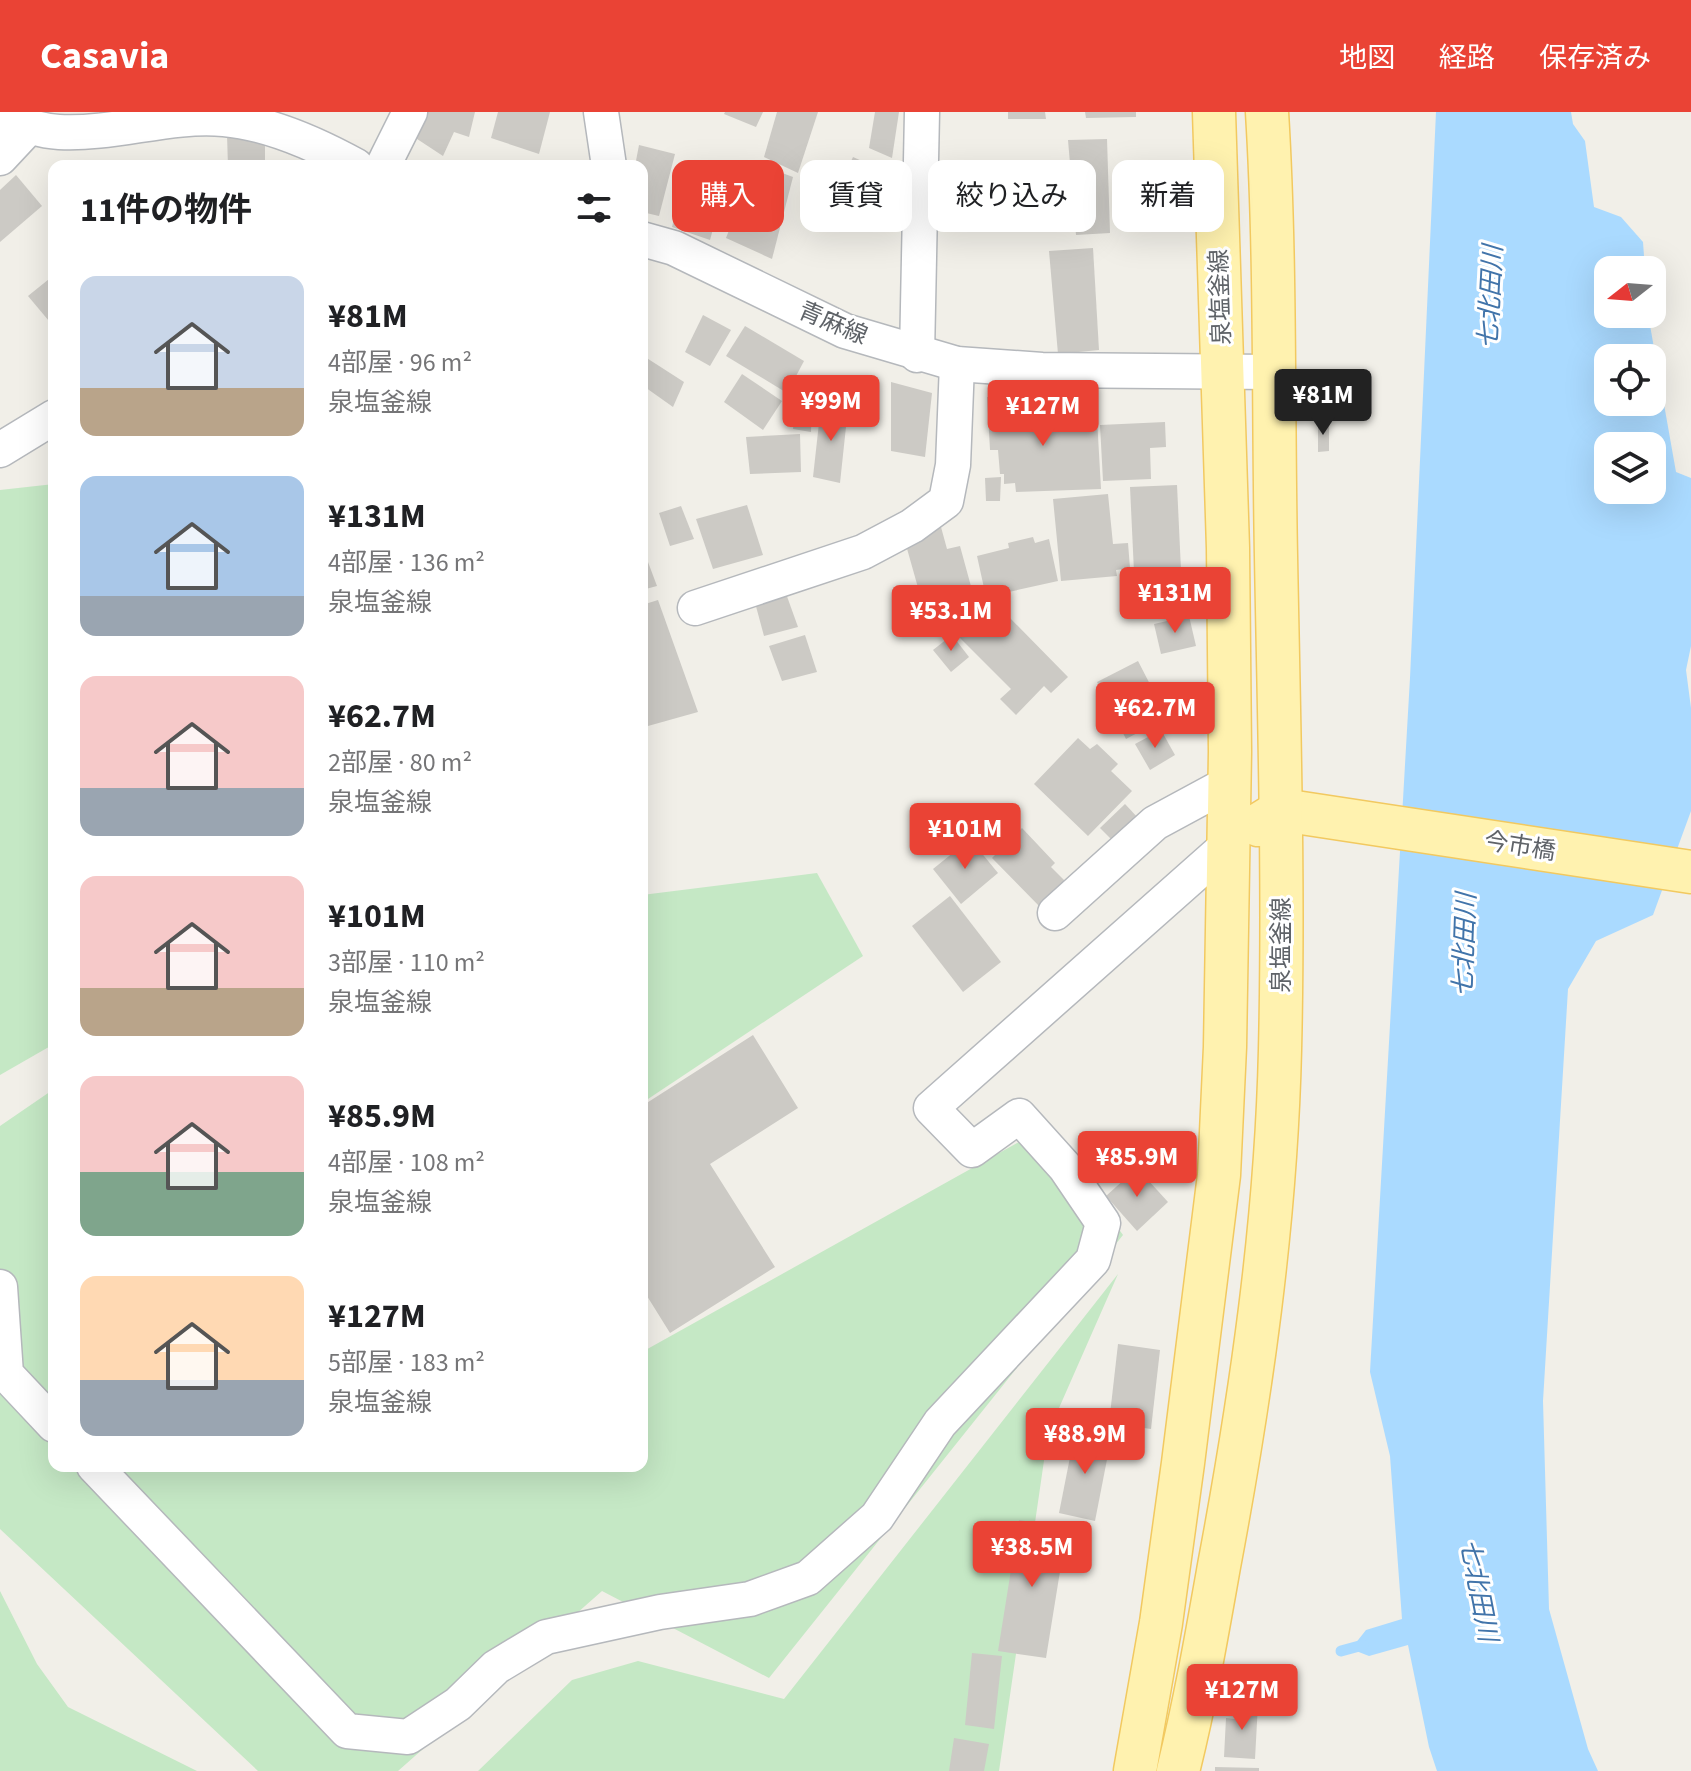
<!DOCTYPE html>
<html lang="ja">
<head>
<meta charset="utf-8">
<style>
	body { margin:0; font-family:"Source Sans 3","Noto Sans JP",sans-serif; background:#f2f2f2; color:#202124; height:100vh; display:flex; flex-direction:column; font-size:30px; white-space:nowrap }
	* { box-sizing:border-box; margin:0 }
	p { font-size:26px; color:#757577 }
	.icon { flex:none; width:44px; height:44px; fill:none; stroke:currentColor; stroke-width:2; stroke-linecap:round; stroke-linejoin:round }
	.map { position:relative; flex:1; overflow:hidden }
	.drawer { position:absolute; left:48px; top:48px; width:600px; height:1312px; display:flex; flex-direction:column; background:#fff; border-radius:16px; box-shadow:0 8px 32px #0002 }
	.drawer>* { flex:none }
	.banner { position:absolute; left:672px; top:48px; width:760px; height:72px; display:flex; gap:16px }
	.needle { width:52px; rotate:253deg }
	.fabs { position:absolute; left:1594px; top:144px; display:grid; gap:16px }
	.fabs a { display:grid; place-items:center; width:72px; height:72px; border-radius:16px; background:#fff; box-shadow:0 8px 32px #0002; font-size:40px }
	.price { position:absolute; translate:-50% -68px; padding:0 18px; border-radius:8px; background:#ea4335; color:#fff; font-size:26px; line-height:52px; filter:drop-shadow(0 2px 4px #0008) }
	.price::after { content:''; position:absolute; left:50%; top:48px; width:24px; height:18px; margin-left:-12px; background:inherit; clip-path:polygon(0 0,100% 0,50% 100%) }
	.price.active { background:#222; color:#fff }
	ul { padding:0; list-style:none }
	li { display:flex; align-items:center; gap:24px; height:200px; padding:0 32px }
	li span { display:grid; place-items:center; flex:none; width:224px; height:160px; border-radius:16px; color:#555 }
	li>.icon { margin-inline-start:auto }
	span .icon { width:96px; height:96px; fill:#fffc; stroke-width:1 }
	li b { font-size:34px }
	h2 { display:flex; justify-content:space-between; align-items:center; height:96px; padding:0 32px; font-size:34px }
	.pill { padding:0 28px; border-radius:16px; background:#fff; box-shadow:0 8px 32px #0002; font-size:28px; line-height:72px }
	.pill.active { background:#ea4335; color:#fff }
	header { display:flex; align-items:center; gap:48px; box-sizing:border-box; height:112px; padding:0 40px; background:#ea4335; color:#fff }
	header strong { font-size:38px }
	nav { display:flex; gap:44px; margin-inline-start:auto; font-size:28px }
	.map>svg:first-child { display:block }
</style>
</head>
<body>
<header>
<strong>Casavia</strong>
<nav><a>地図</a><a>経路</a><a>保存済み</a></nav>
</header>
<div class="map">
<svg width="1691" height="1659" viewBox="0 0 1691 1659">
	<rect width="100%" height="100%" fill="#f1efe8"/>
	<g fill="#c5e8c5">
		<path d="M 54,372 L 54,932 L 0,963 L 0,378 Z"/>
		<path d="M 817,761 L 863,844 L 642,991 L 642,783 Z"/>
		<path d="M 54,977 L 54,1354 L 642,1354 L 642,1240 L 1046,1015 L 1123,1123 L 769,1566 L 602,1479 L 398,1659 L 258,1659 L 0,1417 L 0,1014 Z"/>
		<path d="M 1118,1162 L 1048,1321 L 999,1659 L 478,1659 L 572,1568 L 638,1549 L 784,1587 Z"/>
		<path d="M 0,1479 L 37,1552 L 68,1595 L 197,1659 L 0,1659 Z"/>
	</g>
	<path fill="#aadaff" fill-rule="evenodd" d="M 1436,0 L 1571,0 L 1573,12 L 1585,29 L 1594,95 L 1621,105 L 1643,130 L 1645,158 L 1608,158 L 1608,202 L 1648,202 L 1676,360 L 1691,366 L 1691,534 L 1686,558 L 1691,596 L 1691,699 L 1653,803 L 1596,829 L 1568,877 L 1543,1289 L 1549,1497 L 1588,1637 L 1598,1659 L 1437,1659 L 1429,1635 L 1408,1533 L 1369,1544 L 1351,1537 L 1366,1518 L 1402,1507 L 1390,1344 L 1370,1260 L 1410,566 ZM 1608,246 L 1652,246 L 1652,290 L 1608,290 ZM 1608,334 L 1652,334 L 1652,378 L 1608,378 Z"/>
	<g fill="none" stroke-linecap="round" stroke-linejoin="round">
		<path stroke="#aadaff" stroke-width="11" d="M 1341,1539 L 1363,1533"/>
	</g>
	<g fill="#cccac5">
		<path d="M 421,0 L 475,0 L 469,25 L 454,20 L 443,44 L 411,23 Z"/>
		<path d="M 498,0 L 550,0 L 539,42 L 491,26 Z"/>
		<path d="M 725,0 L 763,0 L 756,15 L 724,2 Z"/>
		<path d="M 777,0 L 818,0 L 798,61 L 764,45 Z"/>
		<path d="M 875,0 L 899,0 L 892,46 L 869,36 Z"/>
		<path d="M 1008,0 L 1045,0 L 1046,7 L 1008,7 Z"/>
		<path d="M 1085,0 L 1136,0 L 1136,5 L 1086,6 Z"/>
		<path d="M 227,23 L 265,25 L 265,54 L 228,54 Z"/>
		<path d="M 1107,27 L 1110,121 L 1076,123 L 1068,28 Z"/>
		<path d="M 639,33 L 675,42 L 659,104 L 642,100 L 642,54 L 635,54 Z"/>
		<path d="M 853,45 L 891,62 L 867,112 L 829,97 Z"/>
		<path d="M 755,51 L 793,65 L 772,147 L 726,126 Z"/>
		<path d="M 16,63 L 42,94 L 0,130 L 0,78 Z"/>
		<path d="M 684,64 L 724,76 L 710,128 L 672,115 Z"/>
		<path d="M 893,69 L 907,69 L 907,98 L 890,96 Z"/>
		<path d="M 1093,136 L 1099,238 L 1058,242 L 1049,139 Z"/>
		<path d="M 54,163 L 54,215 L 28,184 Z"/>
		<path d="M 703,203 L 731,218 L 710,254 L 685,240 Z"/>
		<path d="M 745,214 L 804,249 L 787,281 L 726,244 Z"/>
		<path d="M 642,243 L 684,270 L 673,295 L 642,273 Z"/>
		<path d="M 742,262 L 782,289 L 763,318 L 724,290 Z"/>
		<path d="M 891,270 L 932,281 L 925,345 L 891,339 Z"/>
		<path d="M 1027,283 L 1028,309 L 1097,306 L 1101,377 L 1016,380 L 1015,371 L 1004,372 L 1004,362 L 1000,362 L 998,338 L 990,338 L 987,285 Z"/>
		<path d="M 796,289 L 812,291 L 811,320 L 793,317 Z"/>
		<path d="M 821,293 L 848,296 L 840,371 L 813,365 Z"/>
		<path d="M 1165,310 L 1166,335 L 1150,336 L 1151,367 L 1103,369 L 1100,313 Z"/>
		<path d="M 1318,311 L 1329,311 L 1329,339 L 1318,340 Z"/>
		<path d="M 800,322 L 801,360 L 750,362 L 746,325 Z"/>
		<path d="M 1001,365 L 1000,389 L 986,389 L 985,366 Z"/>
		<path d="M 1177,373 L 1181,458 L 1134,460 L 1130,375 Z"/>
		<path d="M 1108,382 L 1113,432 L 1128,431 L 1130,456 L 1116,458 L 1117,464 L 1061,469 L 1053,387 Z"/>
		<path d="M 747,393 L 763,443 L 713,457 L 696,407 Z"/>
		<path d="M 681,394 L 694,427 L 670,434 L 659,401 Z"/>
		<path d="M 941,415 L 947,437 L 960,434 L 975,489 L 926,504 L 904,426 Z"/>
		<path d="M 1033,425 L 1035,431 L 1049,427 L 1058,469 L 986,485 L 977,444 L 1009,436 L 1008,431 Z"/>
		<path d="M 642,434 L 657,474 L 642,478 Z"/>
		<path d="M 784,476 L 798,515 L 764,524 L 754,487 Z"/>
		<path d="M 658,488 L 698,600 L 648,614 L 642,599 L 642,493 Z"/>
		<path d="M 978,494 L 999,515 L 1009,505 L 1068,565 L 1051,581 L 1044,574 L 1016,603 L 1000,587 L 1011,577 L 947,513 L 961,500 L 966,506 Z"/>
		<path d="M 1189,504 L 1196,534 L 1161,542 L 1154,512 Z"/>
		<path d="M 805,523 L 817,560 L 782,569 L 769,534 Z"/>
		<path d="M 952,523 L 969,545 L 951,560 L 933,538 Z"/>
		<path d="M 1138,549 L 1155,582 L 1146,587 L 1158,610 L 1126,627 L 1097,570 Z"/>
		<path d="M 1161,618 L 1175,643 L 1150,658 L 1135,632 Z"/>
		<path d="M 1078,626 L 1090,637 L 1097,632 L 1118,652 L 1111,659 L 1132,679 L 1088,724 L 1034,672 Z"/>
		<path d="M 1125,692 L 1139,707 L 1115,731 L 1100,716 Z"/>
		<path d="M 1022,716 L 1055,751 L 1051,755 L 1067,771 L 1041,796 L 992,746 Z"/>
		<path d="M 970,727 L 998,761 L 961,792 L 933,757 Z"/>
		<path d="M 950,784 L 1001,850 L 963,880 L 912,814 Z"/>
		<path d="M 753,923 L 798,996 L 710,1052 L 775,1155 L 670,1221 L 642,1176 L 642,994 Z"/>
		<path d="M 1137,1056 L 1168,1090 L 1137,1119 L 1106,1084 Z"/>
		<path d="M 1118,1232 L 1160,1238 L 1151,1317 L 1109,1311 Z"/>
		<path d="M 1075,1320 L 1111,1327 L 1095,1409 L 1059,1401 Z"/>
		<path d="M 1019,1408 L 1067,1416 L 1046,1546 L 998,1539 Z"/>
		<path d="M 972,1541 L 1002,1544 L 994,1617 L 965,1613 Z"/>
		<path d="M 1235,1590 L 1258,1592 L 1255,1647 L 1224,1645 L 1226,1606 L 1235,1607 Z"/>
		<path d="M 954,1626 L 989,1632 L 984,1659 L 949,1659 Z"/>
		<path d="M 1215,1655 L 1259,1656 L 1259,1659 L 1215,1659 Z"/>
	</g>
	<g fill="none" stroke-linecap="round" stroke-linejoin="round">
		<g stroke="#b5b8bc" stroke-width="37">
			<g id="minor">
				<path d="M 601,0 L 609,54"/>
				<path d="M 0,4 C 19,11 39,19 59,20 C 115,23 169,2 224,7 C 270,11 316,32 356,54"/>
				<path d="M 0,46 L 29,15"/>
				<path d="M 383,54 L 410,0"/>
				<path d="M 642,127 L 674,136 L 845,219 L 957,252 L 1042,258 L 1275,260"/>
				<path d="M 917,243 L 922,0"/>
				<path d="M 0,338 L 54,305"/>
				<path d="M 695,496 L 863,440 L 912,414 L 946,389 L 953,353 L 957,252"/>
				<path d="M 1055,801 L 1155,711 L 1229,671"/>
				<path d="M 0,1175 L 6,1262 L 54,1313"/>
				<path d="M 94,1354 L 347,1619 L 408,1625 L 458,1592 L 496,1555 L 546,1525 L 660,1500 L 750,1487 L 808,1466 L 877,1405 L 940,1311 L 1093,1148 L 1103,1111 L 1065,1055 L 1019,1004 L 972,1038 L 931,996 L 1229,732"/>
			</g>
		</g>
		<g stroke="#f2c960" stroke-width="45">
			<g id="major">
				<path d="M 1258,713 L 1282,698 L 1691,760"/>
				<path d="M 1135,1659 L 1161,1511 L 1183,1351 L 1219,1063 L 1225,935 L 1230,640 L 1228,436 L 1214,0"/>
				<path d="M 1178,1659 C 1195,1591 1207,1522 1219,1454 C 1251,1284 1276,1111 1280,938 C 1284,773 1279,609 1276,444 C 1273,296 1276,148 1267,0"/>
			</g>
		</g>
		<use href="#minor" stroke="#fff" stroke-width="34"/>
		<use href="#major" stroke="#fff2af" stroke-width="42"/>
	</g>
	<g text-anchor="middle" stroke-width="6" stroke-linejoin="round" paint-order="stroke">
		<g font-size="24" fill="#5f6368" stroke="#fff">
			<text transform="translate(1220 185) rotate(-92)" y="8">泉塩釜線</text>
			<text transform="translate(833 211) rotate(23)" y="8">青麻線</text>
			<text transform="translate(1520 734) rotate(9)" y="8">今市橋</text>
			<text transform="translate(1281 833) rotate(-90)" y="8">泉塩釜線</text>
		</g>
		<g font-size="26" font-style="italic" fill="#4174aa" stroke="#fff">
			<text transform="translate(1490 185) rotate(-87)" y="9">七北田川</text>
			<text transform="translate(1464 833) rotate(-88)" y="9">七北田川</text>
			<text transform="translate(1479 1478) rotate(79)" y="9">七北田川</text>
		</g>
	</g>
</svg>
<div class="fabs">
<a><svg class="needle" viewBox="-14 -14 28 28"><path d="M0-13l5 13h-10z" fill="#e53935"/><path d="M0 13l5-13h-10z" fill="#757577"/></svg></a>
<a><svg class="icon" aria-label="locate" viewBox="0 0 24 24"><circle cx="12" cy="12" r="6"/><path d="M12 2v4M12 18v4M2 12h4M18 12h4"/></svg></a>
<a><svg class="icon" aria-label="layers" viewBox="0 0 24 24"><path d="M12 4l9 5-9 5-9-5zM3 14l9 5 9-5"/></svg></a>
</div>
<b class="price active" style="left:1323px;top:325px">¥81M</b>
<b class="price" style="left:831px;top:331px">¥99M</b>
<b class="price" style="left:1043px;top:336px">¥127M</b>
<b class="price" style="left:1175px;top:523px">¥131M</b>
<b class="price" style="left:951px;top:541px">¥53.1M</b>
<b class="price" style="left:1155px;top:638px">¥62.7M</b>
<b class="price" style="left:965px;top:759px">¥101M</b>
<b class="price" style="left:1137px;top:1087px">¥85.9M</b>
<b class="price" style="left:1085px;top:1364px">¥88.9M</b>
<b class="price" style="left:1032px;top:1477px">¥38.5M</b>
<b class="price" style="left:1242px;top:1620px">¥127M</b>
<div class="banner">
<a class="pill active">購入</a>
<a class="pill">賃貸</a>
<a class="pill">絞り込み</a>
<a class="pill">新着</a>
</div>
<section class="drawer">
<h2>11件の物件<svg class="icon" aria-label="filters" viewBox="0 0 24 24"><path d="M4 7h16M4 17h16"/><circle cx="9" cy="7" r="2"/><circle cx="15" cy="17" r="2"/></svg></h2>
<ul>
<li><span style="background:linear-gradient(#c9d6e8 70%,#b9a48a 0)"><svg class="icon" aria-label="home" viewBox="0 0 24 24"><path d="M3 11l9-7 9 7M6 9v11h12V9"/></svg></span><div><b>¥81M</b><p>4部屋 · 96 m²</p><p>泉塩釜線</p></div></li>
<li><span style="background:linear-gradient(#a9c7e8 75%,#9aa5b1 0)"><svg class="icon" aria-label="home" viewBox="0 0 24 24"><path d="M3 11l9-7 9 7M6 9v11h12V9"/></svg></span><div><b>¥131M</b><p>4部屋 · 136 m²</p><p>泉塩釜線</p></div></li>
<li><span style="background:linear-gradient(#f6c9c9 70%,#9aa5b1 0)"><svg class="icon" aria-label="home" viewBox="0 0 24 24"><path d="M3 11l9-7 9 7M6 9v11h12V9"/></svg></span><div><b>¥62.7M</b><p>2部屋 · 80 m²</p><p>泉塩釜線</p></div></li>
<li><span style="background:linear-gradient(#f6c9c9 70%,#b9a48a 0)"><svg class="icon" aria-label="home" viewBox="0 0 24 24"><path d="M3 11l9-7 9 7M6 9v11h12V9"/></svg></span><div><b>¥101M</b><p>3部屋 · 110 m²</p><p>泉塩釜線</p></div></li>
<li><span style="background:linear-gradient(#f6c9c9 60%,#7fa58c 0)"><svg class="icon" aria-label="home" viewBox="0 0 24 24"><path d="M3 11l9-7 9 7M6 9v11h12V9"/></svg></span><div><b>¥85.9M</b><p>4部屋 · 108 m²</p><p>泉塩釜線</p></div></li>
<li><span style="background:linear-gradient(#ffd9b3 65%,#9aa5b1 0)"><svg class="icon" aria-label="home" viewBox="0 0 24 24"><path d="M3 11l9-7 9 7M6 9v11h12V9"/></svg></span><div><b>¥127M</b><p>5部屋 · 183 m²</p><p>泉塩釜線</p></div></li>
</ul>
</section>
</div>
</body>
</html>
